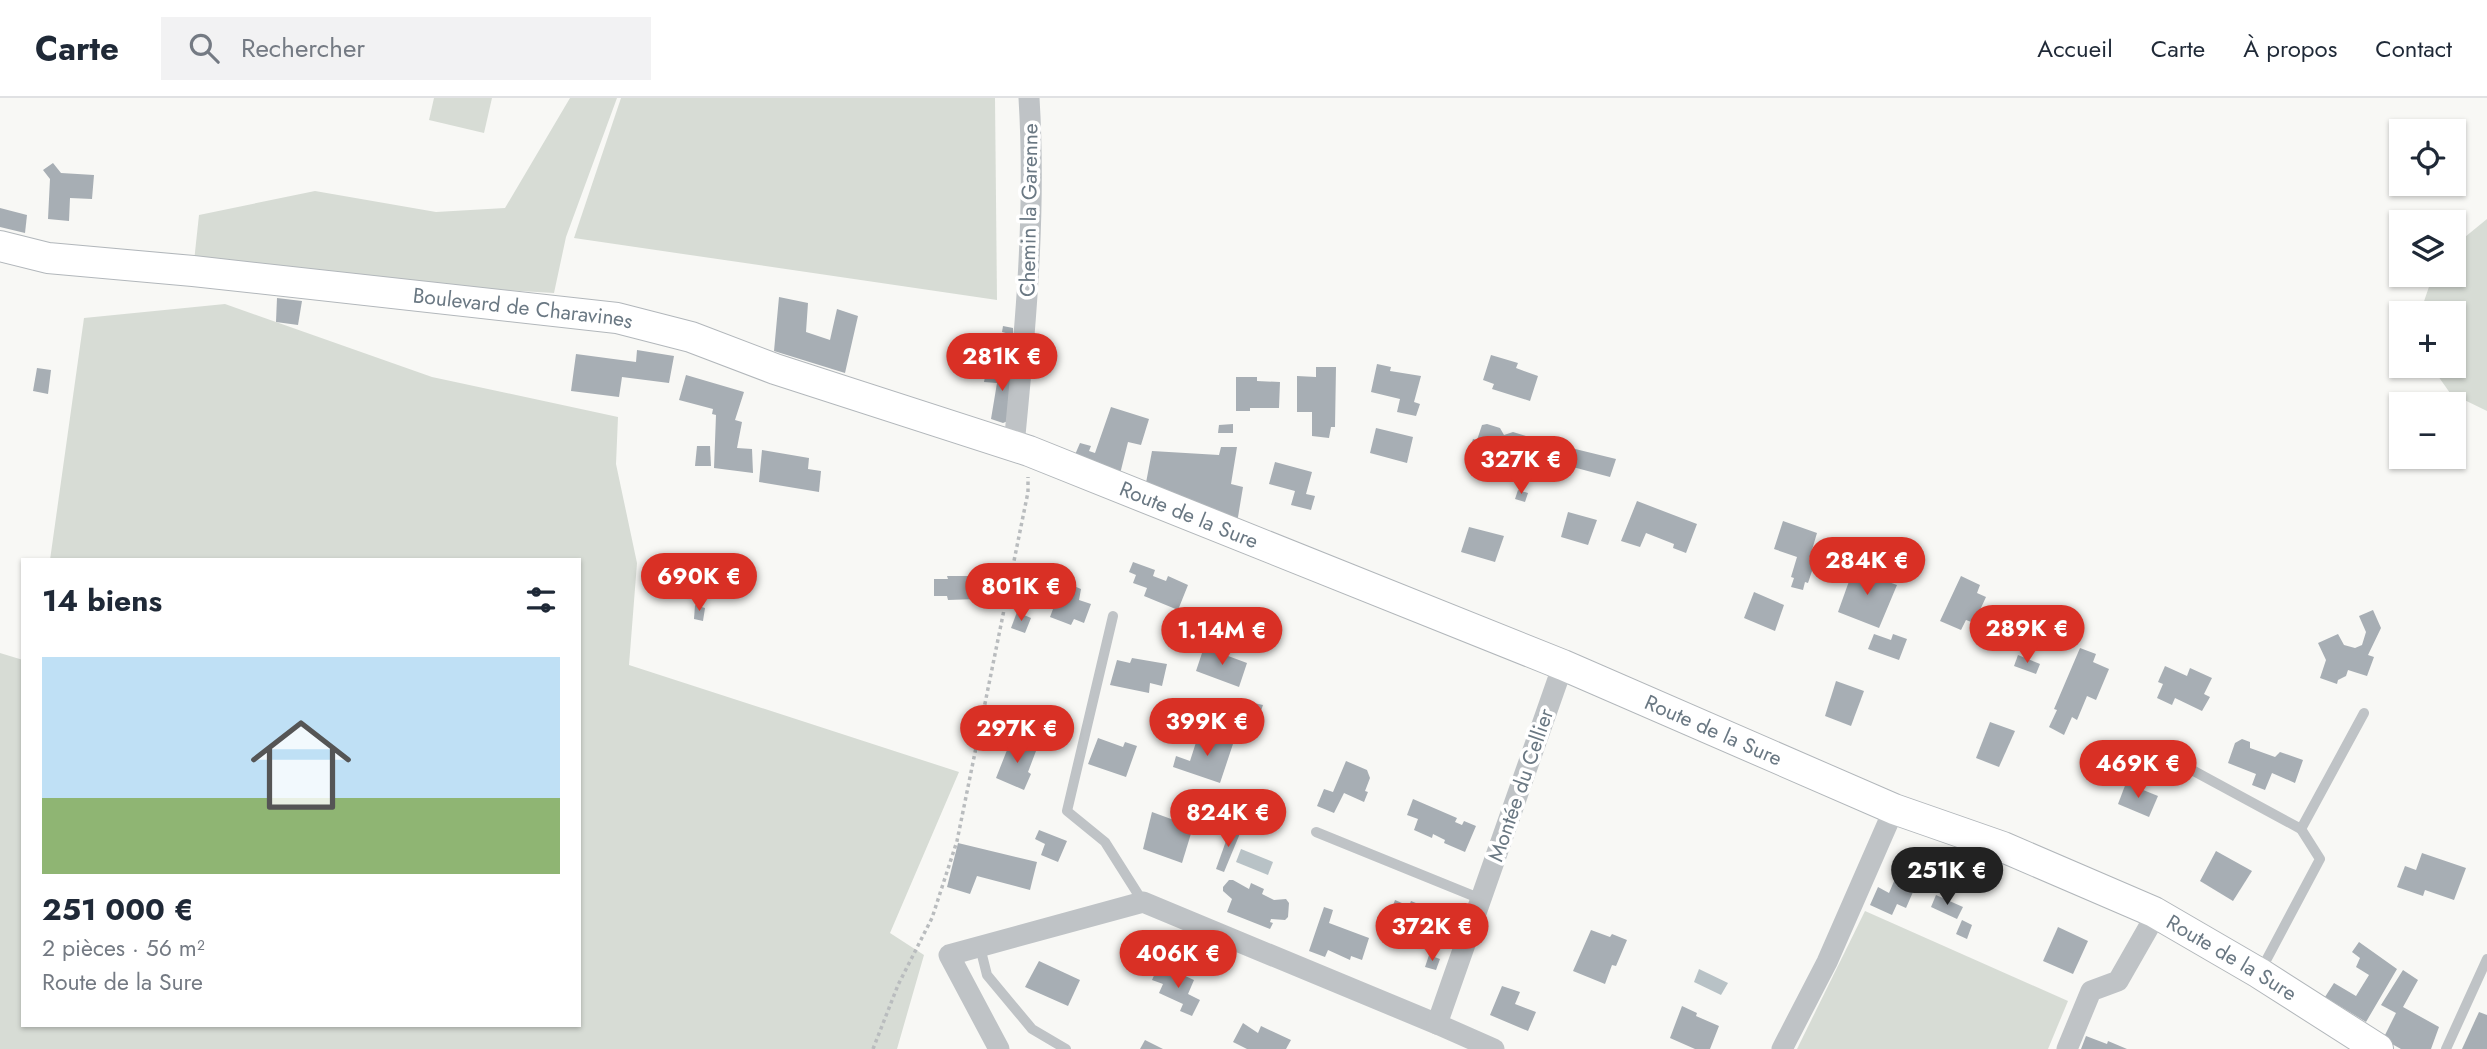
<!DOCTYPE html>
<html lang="fr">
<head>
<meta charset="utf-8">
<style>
	body { margin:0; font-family:Jost,sans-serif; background:#f2f2f3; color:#1f2937; height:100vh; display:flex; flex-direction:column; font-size:26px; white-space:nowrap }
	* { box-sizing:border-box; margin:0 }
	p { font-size:23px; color:#747a83 }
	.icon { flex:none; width:38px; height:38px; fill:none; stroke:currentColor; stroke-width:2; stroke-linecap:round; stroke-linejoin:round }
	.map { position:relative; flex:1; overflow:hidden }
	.details { position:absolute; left:21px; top:460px; width:560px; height:469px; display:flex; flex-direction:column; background:#fff; border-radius:0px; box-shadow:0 2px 5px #0004 }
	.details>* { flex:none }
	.controls { position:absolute; left:2389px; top:21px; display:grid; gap:14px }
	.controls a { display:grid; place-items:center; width:77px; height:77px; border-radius:0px; background:#fff; box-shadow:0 2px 5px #0004; font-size:35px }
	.price { position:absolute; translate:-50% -60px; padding:0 16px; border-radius:24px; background:#d93025; color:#fff; font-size:23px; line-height:46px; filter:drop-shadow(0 2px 4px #0008) }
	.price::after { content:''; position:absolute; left:50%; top:42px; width:21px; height:16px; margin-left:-10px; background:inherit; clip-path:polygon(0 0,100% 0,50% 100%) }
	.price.current { background:#222; color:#fff }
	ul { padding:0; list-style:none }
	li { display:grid; align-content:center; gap:14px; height:371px; padding:0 21px }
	li span { display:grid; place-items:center; height:217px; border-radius:0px; color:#555 }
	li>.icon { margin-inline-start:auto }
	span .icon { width:126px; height:126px; fill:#fffc; stroke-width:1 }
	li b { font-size:30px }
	h2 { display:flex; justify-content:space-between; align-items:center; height:84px; padding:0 21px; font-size:30px }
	header { display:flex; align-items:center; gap:42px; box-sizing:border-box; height:98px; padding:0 35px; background:#fff; border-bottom:2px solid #e0e1e3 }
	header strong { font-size:33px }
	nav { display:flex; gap:38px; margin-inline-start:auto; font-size:24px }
	.search { width:490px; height:63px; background:#f2f2f3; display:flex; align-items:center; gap:18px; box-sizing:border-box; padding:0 24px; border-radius:0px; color:#747a83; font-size:26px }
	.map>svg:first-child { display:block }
</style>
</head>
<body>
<header>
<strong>Carte</strong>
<div class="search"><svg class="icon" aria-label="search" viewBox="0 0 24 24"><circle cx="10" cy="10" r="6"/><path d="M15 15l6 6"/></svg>Rechercher</div>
<nav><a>Accueil</a><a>Carte</a><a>À propos</a><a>Contact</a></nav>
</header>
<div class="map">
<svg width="2487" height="951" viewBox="0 0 2487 951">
	<rect width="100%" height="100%" fill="#f8f8f5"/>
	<g fill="#d7dcd5">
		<path d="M 434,0 L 492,0 L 484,35 L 429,22 Z"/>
		<path d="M 570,0 L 617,0 L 566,139 L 554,195 L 193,173 L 199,117 L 315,93 L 436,114 L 505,110 Z"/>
		<path d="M 621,0 L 995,0 L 997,202 L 574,140 Z"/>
		<path d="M 2487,121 L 2487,313 L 2450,295 L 2431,268 L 2454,268 L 2454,215 L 2420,215 L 2433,177 L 2454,177 L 2454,148 Z"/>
		<path d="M 225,206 L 432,279 L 618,319 L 616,366 L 637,465 L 629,567 L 959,674 L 890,835 L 924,857 L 897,951 L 0,951 L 0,555 L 23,562 L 23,928 L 579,928 L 579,462 L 50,462 L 84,220 Z"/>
		<path d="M 1865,813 L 2068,903 L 2048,951 L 1797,951 Z"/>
	</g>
	<g fill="#b8c2c6">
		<path d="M 1241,751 L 1273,764 L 1268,777 L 1236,764 Z"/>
		<path d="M 1699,871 L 1728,885 L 1721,897 L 1694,884 Z"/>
	</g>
	<g fill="#a7aeb4">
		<path d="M 53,65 L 61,75 L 94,77 L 92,101 L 70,100 L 69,123 L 48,121 L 50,81 L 43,72 Z"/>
		<path d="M 0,110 L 27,117 L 25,135 L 0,129 Z"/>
		<path d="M 779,199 L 808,205 L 806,234 L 830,242 L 837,211 L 858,218 L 845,275 L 774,253 Z"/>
		<path d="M 277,200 L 302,203 L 298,227 L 276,224 Z"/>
		<path d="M 1003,228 L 1013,230 L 1013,237 L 1002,234 Z"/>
		<path d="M 975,238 L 988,240 L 985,257 L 972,254 Z"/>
		<path d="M 637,252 L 674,258 L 669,285 L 622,279 L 619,299 L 571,293 L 576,256 L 636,264 Z"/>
		<path d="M 1491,257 L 1518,265 L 1516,270 L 1538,278 L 1530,303 L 1492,291 L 1494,286 L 1483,282 Z"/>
		<path d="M 1377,266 L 1391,269 L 1390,273 L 1421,278 L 1414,304 L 1420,306 L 1416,318 L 1397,314 L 1400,301 L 1371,294 Z"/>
		<path d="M 987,268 L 1013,272 L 1013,321 L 1003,325 L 991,321 L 997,285 L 984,284 Z"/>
		<path d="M 1316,269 L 1336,269 L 1335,329 L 1331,329 L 1329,340 L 1312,338 L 1312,314 L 1297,314 L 1297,278 L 1316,279 Z"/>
		<path d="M 37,270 L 51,272 L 48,296 L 33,293 Z"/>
		<path d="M 686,277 L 744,294 L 735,322 L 742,324 L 737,350 L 752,351 L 753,375 L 714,370 L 716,317 L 712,316 L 713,311 L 679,302 Z"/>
		<path d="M 1236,279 L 1257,279 L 1257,283 L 1280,284 L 1279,310 L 1250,310 L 1250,313 L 1236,313 Z"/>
		<path d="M 1111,309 L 1149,321 L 1141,347 L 1128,344 L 1120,376 L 1074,359 L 1080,345 L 1091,348 L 1089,353 L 1095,355 Z"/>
		<path d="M 1233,326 L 1233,335 L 1218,335 L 1219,327 Z"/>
		<path d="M 1487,326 L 1500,330 L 1504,337 L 1513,334 L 1526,338 L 1515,374 L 1495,368 L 1497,359 L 1470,350 L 1473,341 L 1477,342 L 1482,327 Z"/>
		<path d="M 1376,330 L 1413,339 L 1407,365 L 1370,355 Z"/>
		<path d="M 697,348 L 710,348 L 711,368 L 695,368 Z"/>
		<path d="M 1563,348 L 1616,361 L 1610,379 L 1558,365 Z"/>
		<path d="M 1221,349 L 1237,349 L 1231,386 L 1243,389 L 1237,425 L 1145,390 L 1152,353 L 1219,357 Z"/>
		<path d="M 762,352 L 809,360 L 808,371 L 821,373 L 819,394 L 759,384 Z"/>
		<path d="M 1275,364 L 1312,374 L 1306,396 L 1315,398 L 1311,412 L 1291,407 L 1295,393 L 1269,386 Z"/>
		<path d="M 1518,392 L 1528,395 L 1525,404 L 1515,401 Z"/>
		<path d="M 1637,403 L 1697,426 L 1686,455 L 1673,450 L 1674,446 L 1646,435 L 1640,449 L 1621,443 Z"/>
		<path d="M 1568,414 L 1597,422 L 1588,447 L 1561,439 Z"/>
		<path d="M 1783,423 L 1817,435 L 1809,462 L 1815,464 L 1808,485 L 1805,484 L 1803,492 L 1791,489 L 1794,480 L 1791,479 L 1797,459 L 1774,451 Z"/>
		<path d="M 1469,429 L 1504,438 L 1495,464 L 1461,454 Z"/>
		<path d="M 1133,464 L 1155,472 L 1153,478 L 1166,483 L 1168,478 L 1188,487 L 1178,512 L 1144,498 L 1147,490 L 1133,485 L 1136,477 L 1129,474 Z"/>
		<path d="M 1866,471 L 1885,478 L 1886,483 L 1897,487 L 1879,530 L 1838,514 L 1853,472 L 1863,476 Z"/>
		<path d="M 947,478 L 987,478 L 987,486 L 996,486 L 996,495 L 987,495 L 987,490 L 979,491 L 978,501 L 948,502 L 947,498 L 934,498 L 934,481 L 948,481 Z"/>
		<path d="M 1961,478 L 1980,487 L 1977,495 L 1986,499 L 1974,525 L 1966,522 L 1961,532 L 1940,523 Z"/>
		<path d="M 1042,483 L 1062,491 L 1061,494 L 1062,495 L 1065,488 L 1069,486 L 1081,491 L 1079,502 L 1091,506 L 1084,525 L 1074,521 L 1071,527 L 1050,519 L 1053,511 L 1034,504 Z"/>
		<path d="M 1754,494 L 1784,507 L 1775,533 L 1744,520 Z"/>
		<path d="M 695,507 L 705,510 L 703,523 L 694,521 Z"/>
		<path d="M 2373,512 L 2381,530 L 2368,557 L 2374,559 L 2367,578 L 2348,572 L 2346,578 L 2338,582 L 2337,586 L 2320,580 L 2326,562 L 2318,545 L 2338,536 L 2344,547 L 2355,550 L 2362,547 L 2366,534 L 2359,518 Z"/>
		<path d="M 1017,514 L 1031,520 L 1025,535 L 1011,530 Z"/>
		<path d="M 1874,536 L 1891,542 L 1893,536 L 1907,541 L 1899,562 L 1868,551 Z"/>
		<path d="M 1204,549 L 1247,565 L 1239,589 L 1196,573 Z"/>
		<path d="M 2080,550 L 2096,556 L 2093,564 L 2109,571 L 2096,602 L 2087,598 L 2077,622 L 2072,619 L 2064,637 L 2049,629 L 2057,612 L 2054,611 Z"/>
		<path d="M 2018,557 L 2040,566 L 2036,576 L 2014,568 Z"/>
		<path d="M 1132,560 L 1167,566 L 1162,588 L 1150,585 L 1149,595 L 1110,587 L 1117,562 L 1130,565 Z"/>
		<path d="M 2165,568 L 2187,578 L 2190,570 L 2212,580 L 2204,596 L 2210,599 L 2202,613 L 2175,600 L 2172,607 L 2157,600 L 2163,586 L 2158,584 Z"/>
		<path d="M 1836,583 L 1864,593 L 1851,628 L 1825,618 Z"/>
		<path d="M 1254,605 L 1263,607 L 1259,619 L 1241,613 L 1243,607 L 1252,611 Z"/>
		<path d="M 1990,624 L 2015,633 L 1999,669 L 1976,660 Z"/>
		<path d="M 1199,635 L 1233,646 L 1220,685 L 1173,669 L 1176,658 L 1190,663 Z"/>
		<path d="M 1098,640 L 1123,649 L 1125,644 L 1137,648 L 1126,679 L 1088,666 Z"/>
		<path d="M 2242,641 L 2250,644 L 2250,650 L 2275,659 L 2280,654 L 2303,662 L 2295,685 L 2272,675 L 2265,692 L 2252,687 L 2256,676 L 2228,665 L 2235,645 Z"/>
		<path d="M 1011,642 L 1036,653 L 1028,674 L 1031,676 L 1024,692 L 996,680 Z"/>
		<path d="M 1346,663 L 1367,672 L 1370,680 L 1365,693 L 1368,694 L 1364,704 L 1344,695 L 1334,715 L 1317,708 L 1324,691 L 1333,694 Z"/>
		<path d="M 2126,685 L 2158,698 L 2149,719 L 2118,706 Z"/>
		<path d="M 1413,701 L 1457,720 L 1455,724 L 1462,727 L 1464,723 L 1476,728 L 1465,754 L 1444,745 L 1445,742 L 1433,736 L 1432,740 L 1414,732 L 1418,721 L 1407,717 Z"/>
		<path d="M 1152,714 L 1193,729 L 1182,765 L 1143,751 Z"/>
		<path d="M 1231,729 L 1241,733 L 1224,774 L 1216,771 Z"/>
		<path d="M 1039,732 L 1067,743 L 1058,764 L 1041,757 L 1045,746 L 1035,741 Z"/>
		<path d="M 958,745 L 1037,764 L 1030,792 L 977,778 L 970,796 L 947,789 Z"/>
		<path d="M 2216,753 L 2252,773 L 2233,803 L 2200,783 Z"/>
		<path d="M 2422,755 L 2466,770 L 2454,802 L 2425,792 L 2423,798 L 2397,789 L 2405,768 L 2416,772 Z"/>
		<path d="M 1903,762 L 1923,771 L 1906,810 L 1897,806 L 1892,817 L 1870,807 L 1878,789 L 1889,795 Z"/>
		<path d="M 1229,782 L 1233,782 L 1249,791 L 1251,785 L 1264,791 L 1262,796 L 1274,802 L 1286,801 L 1289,805 L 1288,819 L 1285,822 L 1271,821 L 1270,824 L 1273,825 L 1270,831 L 1227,814 L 1232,801 L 1223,793 L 1223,789 Z"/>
		<path d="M 1936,797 L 1963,809 L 1957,821 L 1931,809 Z"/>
		<path d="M 1395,802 L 1409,808 L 1411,803 L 1433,812 L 1429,822 L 1437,825 L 1427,852 L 1413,847 L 1417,835 L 1387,824 Z"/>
		<path d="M 1324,809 L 1333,812 L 1329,825 L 1369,840 L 1362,862 L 1351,858 L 1350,862 L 1328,852 L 1325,859 L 1309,853 Z"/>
		<path d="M 1962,822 L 1972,827 L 1967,841 L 1956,836 Z"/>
		<path d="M 2058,829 L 2088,843 L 2073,876 L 2043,863 Z"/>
		<path d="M 1591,832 L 1610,839 L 1612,836 L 1627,842 L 1616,868 L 1612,867 L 1605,886 L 1573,873 Z"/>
		<path d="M 2359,844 L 2397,871 L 2366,924 L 2325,899 L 2334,885 L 2356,898 L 2369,877 L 2356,869 L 2360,860 L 2352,854 Z"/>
		<path d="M 1429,857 L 1440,861 L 1436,872 L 1425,869 Z"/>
		<path d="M 1039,863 L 1080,882 L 1068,908 L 1025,889 Z"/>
		<path d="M 1161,872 L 1182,881 L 1183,877 L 1194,882 L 1188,896 L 1200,902 L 1192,918 L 1180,913 L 1183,906 L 1159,895 L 1163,886 L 1152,882 L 1156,873 Z"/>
		<path d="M 2403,872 L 2418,882 L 2403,909 L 2439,929 L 2431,951 L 2401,951 L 2383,941 L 2396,915 L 2381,907 Z"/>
		<path d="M 1502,888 L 1520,894 L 1515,906 L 1536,914 L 1528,933 L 1490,917 Z"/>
		<path d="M 1682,908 L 1697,915 L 1696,918 L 1719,928 L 1710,951 L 1695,951 L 1670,940 Z"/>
		<path d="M 2479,914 L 2487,917 L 2487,951 L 2462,951 Z"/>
		<path d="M 1243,925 L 1258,935 L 1261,928 L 1291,942 L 1286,951 L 1247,951 L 1233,944 Z"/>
		<path d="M 2086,938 L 2107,946 L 2108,943 L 2127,951 L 2081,951 Z"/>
		<path d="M 1145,942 L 1163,951 L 1140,951 Z"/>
	</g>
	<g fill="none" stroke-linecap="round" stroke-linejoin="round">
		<g stroke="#b2b7bb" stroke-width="32">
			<g id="secondary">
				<path id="s1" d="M 0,148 L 48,160 L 193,173 L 617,220 L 691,239 L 775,271 L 1029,353 L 1563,567 L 1894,711 L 2003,749 L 2154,814 L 2259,875 L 2378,951"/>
			</g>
		</g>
		<path stroke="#b9bcbe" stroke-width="3.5" stroke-dasharray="3.5 3.5" stroke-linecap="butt" d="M 873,951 L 898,887 L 932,820 L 957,743 L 1028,394 L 1028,379"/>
		<g stroke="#bfc3c6" stroke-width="10">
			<path d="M 1113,518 L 1067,713 L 1105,744 L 1143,804"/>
			<path d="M 2192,672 L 2301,731 L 2320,761 L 2261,872"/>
			<path d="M 2301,731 L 2364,615"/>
			<path d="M 1316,734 L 1481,801"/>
			<path d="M 980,849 L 987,877 L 1032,931 L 1066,951"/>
			<path d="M 2446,951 L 2487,861"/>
		</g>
		<g stroke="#bfc3c6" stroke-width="21">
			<path d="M 1011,348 L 1015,337 C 1026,225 1036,112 1029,0"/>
			<path d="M 999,951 L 949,857 L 1143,804 L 1437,926"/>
			<path d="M 1494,951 L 1437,926 L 1563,567"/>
			<path d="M 1782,951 L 1827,864 L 1894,711"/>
			<path d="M 2067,951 L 2091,893 L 2118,883 L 2150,827 L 2154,814"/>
		</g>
		<use href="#secondary" stroke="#fff" stroke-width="30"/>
	</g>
	<g text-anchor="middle" stroke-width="7" stroke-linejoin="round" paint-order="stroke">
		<g font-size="21" fill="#6a7883" stroke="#fff">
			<text transform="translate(1029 112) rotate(-89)" y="7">Chemin la Garenne</text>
			<text dy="7" stroke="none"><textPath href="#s1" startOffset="527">Boulevard de Charavines</textPath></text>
			<text dy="7" stroke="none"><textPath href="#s1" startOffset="1227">Route de la Sure</textPath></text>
			<text dy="7" stroke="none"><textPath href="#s1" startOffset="1794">Route de la Sure</textPath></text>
			<text transform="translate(1521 687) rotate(-71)" y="7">Montée du Cellier</text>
			<text dy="7" stroke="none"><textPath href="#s1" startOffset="2361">Route de la Sure</textPath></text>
		</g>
	</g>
</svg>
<div class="controls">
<a><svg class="icon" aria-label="locate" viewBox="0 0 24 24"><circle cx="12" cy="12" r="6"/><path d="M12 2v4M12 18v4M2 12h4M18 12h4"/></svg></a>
<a><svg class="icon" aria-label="layers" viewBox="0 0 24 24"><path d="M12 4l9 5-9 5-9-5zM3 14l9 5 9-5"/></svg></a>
<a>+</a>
<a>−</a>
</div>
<b class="price" style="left:1002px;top:295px">281K €</b>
<b class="price" style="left:1521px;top:398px">327K €</b>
<b class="price" style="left:1867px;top:499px">284K €</b>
<b class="price" style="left:699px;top:515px">690K €</b>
<b class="price" style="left:1021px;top:525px">801K €</b>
<b class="price" style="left:2027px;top:567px">289K €</b>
<b class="price" style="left:1222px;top:569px">1.14M €</b>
<b class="price" style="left:1207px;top:660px">399K €</b>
<b class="price" style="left:1017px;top:667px">297K €</b>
<b class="price" style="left:2138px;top:702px">469K €</b>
<b class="price" style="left:1228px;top:751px">824K €</b>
<b class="price current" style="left:1947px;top:809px">251K €</b>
<b class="price" style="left:1432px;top:865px">372K €</b>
<b class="price" style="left:1178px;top:892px">406K €</b>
<section class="details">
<h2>14 biens<svg class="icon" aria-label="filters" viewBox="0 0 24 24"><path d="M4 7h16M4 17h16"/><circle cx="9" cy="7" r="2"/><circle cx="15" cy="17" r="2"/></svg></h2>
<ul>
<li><span style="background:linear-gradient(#bfe0f5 65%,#8fb573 0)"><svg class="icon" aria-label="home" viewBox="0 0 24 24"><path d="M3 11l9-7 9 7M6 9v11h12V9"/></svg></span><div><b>251 000 €</b><p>2 pièces · 56 m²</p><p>Route de la Sure</p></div></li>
</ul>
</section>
</div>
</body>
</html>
